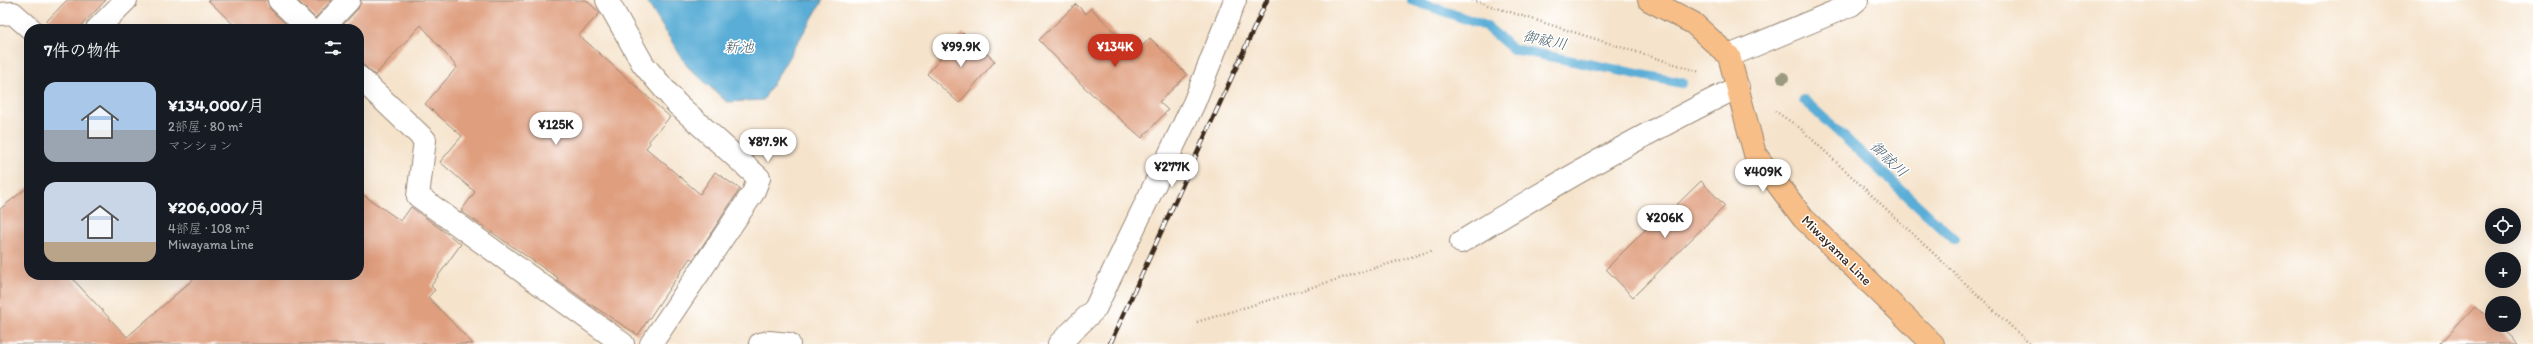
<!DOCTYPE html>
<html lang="ja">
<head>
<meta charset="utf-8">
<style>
	body { margin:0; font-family:Itim,"Klee One",sans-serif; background:#20242c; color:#f1f3f6; height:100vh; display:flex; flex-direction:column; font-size:15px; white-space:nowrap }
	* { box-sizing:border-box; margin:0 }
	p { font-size:13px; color:#9ea1a6 }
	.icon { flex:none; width:22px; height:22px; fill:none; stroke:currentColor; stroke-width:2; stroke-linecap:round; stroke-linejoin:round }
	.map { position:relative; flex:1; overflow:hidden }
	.sheet { position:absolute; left:24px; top:24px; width:340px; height:256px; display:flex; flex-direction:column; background:#171b24; border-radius:16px; box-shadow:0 4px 16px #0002 }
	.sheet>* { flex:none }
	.controls { position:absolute; left:2485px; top:208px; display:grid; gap:8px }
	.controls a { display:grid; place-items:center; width:36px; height:36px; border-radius:50%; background:#171b24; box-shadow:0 4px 16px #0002; font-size:20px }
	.price { position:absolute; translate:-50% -34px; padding:0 9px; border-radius:14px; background:#fff; color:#222; font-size:13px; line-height:26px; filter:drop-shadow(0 1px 2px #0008) }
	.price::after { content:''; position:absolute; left:50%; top:24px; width:12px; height:9px; margin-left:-6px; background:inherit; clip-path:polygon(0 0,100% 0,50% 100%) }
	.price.on { background:#c8321e; color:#fff }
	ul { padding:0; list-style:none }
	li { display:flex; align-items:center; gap:12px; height:100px; padding:0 20px }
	li span { display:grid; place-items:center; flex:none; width:112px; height:80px; border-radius:12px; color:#555 }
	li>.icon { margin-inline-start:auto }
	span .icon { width:48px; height:48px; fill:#fffc; stroke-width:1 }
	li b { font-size:17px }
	h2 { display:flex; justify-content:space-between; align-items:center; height:48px; padding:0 20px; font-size:17px }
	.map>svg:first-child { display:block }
</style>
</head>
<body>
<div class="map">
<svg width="2533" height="344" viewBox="0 0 2533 344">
	<rect width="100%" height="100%" fill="#fff"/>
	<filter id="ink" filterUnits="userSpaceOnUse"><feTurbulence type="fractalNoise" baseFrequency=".025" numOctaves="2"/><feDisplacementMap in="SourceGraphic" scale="8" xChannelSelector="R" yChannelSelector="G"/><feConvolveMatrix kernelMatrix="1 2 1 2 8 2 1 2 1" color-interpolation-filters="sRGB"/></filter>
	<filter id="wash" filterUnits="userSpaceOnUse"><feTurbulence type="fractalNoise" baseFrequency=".012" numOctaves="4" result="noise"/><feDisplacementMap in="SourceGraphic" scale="16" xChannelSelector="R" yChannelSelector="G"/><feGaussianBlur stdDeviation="0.9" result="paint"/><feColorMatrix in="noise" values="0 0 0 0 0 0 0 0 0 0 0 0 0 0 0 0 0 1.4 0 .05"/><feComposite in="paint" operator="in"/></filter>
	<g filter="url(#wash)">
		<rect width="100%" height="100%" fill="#f5e3cb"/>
		<path fill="#5aadd6" stroke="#4a6c7a" d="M 646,0 L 823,0 L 763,100 L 727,102 L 687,66 Z"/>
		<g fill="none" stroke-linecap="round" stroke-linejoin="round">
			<g stroke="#5aadd6" stroke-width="10">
				<path d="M 1412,0 L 1486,26 L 1513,49 L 1682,83"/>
				<path d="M 1804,100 L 1954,239"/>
			</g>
		</g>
		<g id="blocks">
			<g fill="#df9e7e">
				<path d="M 67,0 L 106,0 L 78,29 L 43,29 L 43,25 Z"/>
				<path d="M 208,0 L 267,0 L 270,9 L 291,29 L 238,29 Z"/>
				<path d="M 297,0 L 332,0 L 315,18 Z"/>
				<path d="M 361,0 L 586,0 L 600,13 L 579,35 L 670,117 L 649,141 L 650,143 L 646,148 L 700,194 L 715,172 L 740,189 L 693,260 L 690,258 L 638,335 L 593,306 L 557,280 L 558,278 L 461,211 L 475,192 L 440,162 L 462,136 L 425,104 L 457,67 L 421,25 L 375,75 L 359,61 L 359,29 L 339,29 L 358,9 Z"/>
				<path d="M 1076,4 L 1086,14 L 1091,8 L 1135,53 L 1150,38 L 1187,75 L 1159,102 L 1168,110 L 1142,138 L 1085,88 L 1039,40 Z"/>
				<path d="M 963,33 L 995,61 L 959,103 L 927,74 Z"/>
				<path d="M 1701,181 L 1725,206 L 1633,297 L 1606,269 L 1654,221 L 1657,224 Z"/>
				<path d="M 29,186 L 29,275 L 69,275 L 127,337 L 198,275 L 359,275 L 359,192 L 401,221 L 411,207 L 461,244 L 431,286 L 435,290 L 428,297 L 473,344 L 0,344 L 0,209 Z"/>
				<path d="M 2476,305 L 2492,321 L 2492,325 L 2496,325 L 2516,344 L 2439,344 Z"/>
			</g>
		</g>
	</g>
	<g filter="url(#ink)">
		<use href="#blocks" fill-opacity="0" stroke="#988674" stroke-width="1"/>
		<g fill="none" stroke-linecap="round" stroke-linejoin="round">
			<g stroke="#988674" stroke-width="24">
				<g id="minor">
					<path d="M 279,0 L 309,29"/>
					<path d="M 607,0 L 643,64 L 677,104 L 759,178 L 753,193 L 651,344"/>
					<path d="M 0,14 L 13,13 L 31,29"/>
					<path d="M 97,29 L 126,0"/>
					<path d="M 322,29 L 349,0"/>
					<path d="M 1729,56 L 1851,5 L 1857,0"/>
					<path d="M 359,77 L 425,140 L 418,196 L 623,344"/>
					<path d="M 1461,242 C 1552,186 1643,134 1738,87"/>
					<path d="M 760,344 L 769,342 L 789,344"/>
					<path d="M 1059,344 L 1095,309 L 1194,103 L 1235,0"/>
				</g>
			</g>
			<g stroke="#988674" stroke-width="24">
				<path id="major" d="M 1649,0 L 1693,23 L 1729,56 L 1755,154 L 1803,218 L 1933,344"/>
			</g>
			<g stroke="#988674" stroke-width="2.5" stroke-dasharray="1 3" stroke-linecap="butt">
				<path d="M 1472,0 L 1700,72"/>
				<path d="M 1775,111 L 1800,128 L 2030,344"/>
				<path d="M 1197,322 L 1434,250"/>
			</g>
			<use href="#minor" stroke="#fff" stroke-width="22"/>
			<use href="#major" stroke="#f7be87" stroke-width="22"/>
			<g stroke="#3b2a1e" stroke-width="4.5">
				<path id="rail" d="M 1110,344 L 1267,0"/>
			</g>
			<use href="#rail" stroke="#fff" stroke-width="3" stroke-dasharray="9" stroke-linecap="butt"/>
		</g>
		<circle fill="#9b9a81" cx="1783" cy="78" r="6"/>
	</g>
	<g text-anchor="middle" stroke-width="3" stroke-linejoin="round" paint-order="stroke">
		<g font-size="14" fill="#3b2a1e" stroke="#fff">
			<text transform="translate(1837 250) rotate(45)" y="5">Miwayama Line</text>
		</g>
		<g font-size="15" font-style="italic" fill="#475e68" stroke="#fff">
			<text transform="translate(1545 40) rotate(12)" y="5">御祓川</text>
			<text x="739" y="52">新池</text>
			<text transform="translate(1889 159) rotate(43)" y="5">御祓川</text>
		</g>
	</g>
</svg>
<div class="controls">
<a><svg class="icon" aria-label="locate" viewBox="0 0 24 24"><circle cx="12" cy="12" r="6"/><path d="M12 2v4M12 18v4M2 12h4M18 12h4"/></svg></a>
<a>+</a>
<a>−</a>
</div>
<b class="price" style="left:961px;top:68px">¥99.9K</b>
<b class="price on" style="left:1115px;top:68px">¥134K</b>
<b class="price" style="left:556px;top:146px">¥125K</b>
<b class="price" style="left:768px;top:163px">¥87.9K</b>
<b class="price" style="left:1172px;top:188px">¥277K</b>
<b class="price" style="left:1763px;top:193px">¥409K</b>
<b class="price" style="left:1665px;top:239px">¥206K</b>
<section class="sheet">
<h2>7件の物件<svg class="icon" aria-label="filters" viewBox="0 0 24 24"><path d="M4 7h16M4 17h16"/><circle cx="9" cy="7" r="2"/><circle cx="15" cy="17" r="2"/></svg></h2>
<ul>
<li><span style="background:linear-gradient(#a9c7e8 60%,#9aa5b1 0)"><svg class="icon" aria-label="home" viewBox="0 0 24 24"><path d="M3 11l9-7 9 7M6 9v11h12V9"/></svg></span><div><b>¥134,000/月</b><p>2部屋 · 80 m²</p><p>マンション</p></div></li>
<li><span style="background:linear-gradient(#c9d6e8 75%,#b9a48a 0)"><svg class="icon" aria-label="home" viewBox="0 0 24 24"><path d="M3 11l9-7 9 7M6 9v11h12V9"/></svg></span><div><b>¥206,000/月</b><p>4部屋 · 108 m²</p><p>Miwayama Line</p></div></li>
</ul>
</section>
</div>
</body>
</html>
